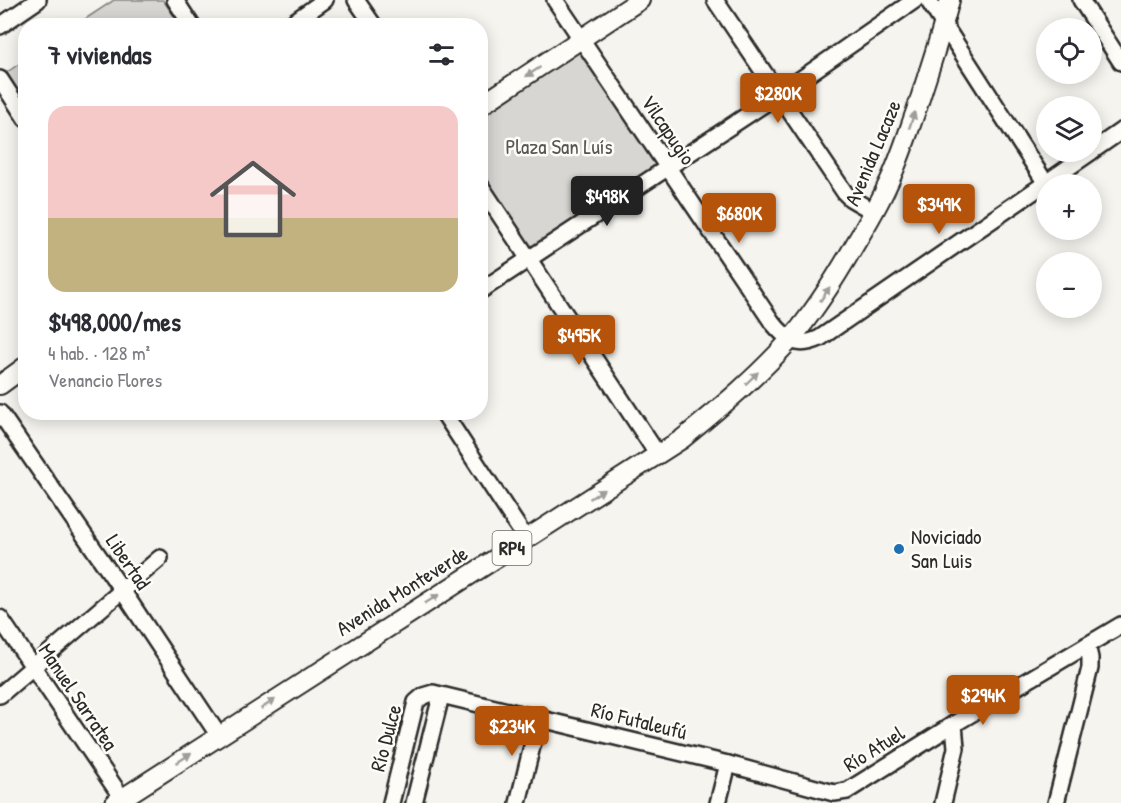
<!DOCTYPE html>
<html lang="es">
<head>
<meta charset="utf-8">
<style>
	body { margin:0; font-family:"Patrick Hand",sans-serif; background:#f7f7f7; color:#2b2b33; height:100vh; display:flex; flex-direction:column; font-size:22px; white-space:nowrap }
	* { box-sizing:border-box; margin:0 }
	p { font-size:20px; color:#7c7c81 }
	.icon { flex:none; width:33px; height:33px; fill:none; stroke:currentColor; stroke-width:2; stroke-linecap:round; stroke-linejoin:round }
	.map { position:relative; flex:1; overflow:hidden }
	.drawer { position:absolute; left:18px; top:18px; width:470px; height:402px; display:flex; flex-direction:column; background:#fff; border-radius:24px; box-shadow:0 3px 15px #0003 }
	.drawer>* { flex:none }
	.buttons { position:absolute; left:1036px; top:18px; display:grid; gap:12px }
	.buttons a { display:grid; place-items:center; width:66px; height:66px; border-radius:50%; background:#fff; box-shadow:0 3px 15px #0003; font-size:30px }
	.price { position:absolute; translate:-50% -51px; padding:0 14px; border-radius:6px; background:#b45309; color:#fff; font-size:20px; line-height:39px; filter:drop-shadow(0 2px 3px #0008) }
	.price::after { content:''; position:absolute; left:50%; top:36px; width:18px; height:14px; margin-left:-9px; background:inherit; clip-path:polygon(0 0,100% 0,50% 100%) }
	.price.current { background:#222; color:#fff }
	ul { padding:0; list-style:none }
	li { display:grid; align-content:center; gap:12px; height:318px; padding:0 30px }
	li+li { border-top:2px solid #e1e1e2 }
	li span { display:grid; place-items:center; height:186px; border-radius:18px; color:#555 }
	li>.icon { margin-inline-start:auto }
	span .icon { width:108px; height:108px; fill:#fffc; stroke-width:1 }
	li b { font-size:26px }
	h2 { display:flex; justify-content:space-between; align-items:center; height:72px; padding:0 30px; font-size:26px }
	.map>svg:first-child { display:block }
</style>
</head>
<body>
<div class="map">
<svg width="1121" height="803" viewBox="0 0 1121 803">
	<rect width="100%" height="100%" fill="#f5f4ef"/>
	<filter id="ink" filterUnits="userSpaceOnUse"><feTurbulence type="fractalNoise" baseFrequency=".0167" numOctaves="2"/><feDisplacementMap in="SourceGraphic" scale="12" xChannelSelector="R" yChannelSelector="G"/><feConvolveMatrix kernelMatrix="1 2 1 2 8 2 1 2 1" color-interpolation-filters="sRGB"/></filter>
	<g filter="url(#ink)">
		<g fill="#d7d6d2" stroke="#81807e" stroke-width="1.5">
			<path d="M 114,0 L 163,0 L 180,25 L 76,25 Z"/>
			<path d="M 581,39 L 668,167 L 529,259 L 480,185 L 480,106 Z"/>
			<path d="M 25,60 L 25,109 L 3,75 Z"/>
		</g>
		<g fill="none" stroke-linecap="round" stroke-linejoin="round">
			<g stroke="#2b2b2b" stroke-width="20">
				<g id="minor">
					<path d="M 175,0 L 192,26"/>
					<path d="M 356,0 L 374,26"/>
					<path d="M 555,0 L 772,322 C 787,340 797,349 820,338 L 1091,152"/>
					<path d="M 715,0 L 845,193 L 850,198 L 874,212"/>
					<path d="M 928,0 L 1045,182"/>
					<path d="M 1081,0 L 1121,62"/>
					<path d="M 0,26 L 38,0"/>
					<path d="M 288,26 L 325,0"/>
					<path d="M 0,79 L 26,119"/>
					<path d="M 1092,151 L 1121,131"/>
					<path d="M 480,185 L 658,455"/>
					<path d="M 480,291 L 778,95 L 915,0"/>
					<path d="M 443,412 L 526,539"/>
					<path d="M 0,413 L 122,590 L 219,736"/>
					<path d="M 0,618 L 122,798"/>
					<path d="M 0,695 L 160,558"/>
					<path d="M 391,803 L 416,702 L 423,696 L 433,693 L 728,764 L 834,793 L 847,791 L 954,724 L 1121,625"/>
					<path d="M 414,803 L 441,696"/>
					<path d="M 518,803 L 539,718"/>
					<path d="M 718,803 L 728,764"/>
					<path d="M 943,803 L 956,748 L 954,724"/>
					<path d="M 1056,803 L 1090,668 L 1090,658 L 1087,645"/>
				</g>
			</g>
			<g stroke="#2b2b2b" stroke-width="22">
				<g id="major">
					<path d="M 480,106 L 640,0"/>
					<path d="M 0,385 L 26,366"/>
					<path d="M 115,803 L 682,439 C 720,408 758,376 790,340 C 815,311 835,279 854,246 C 866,226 878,206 887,186 C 900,160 908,132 918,105 C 929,70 941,35 950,0"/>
				</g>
			</g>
			<use href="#minor" stroke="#fdfcf7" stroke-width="15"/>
			<use href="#major" stroke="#fdfcf7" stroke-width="18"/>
		</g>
		<defs><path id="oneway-solid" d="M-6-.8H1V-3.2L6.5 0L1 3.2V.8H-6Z" transform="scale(1.5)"/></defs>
		<g fill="#9e9e9b">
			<use href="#oneway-solid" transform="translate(533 72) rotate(147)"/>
			<use href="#oneway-solid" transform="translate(912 120) rotate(-71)"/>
			<use href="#oneway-solid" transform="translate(825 294) rotate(-56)"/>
			<use href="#oneway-solid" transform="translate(752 378) rotate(-44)"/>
			<use href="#oneway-solid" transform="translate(597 494) rotate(-33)"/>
			<use href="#oneway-solid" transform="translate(432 599) rotate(-32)"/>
			<use href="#oneway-solid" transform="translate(268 704) rotate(-33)"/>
			<use href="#oneway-solid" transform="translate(184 758) rotate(-33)"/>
		</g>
	</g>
	<circle fill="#1f6fb2" stroke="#fdfcf7" stroke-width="2" cx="899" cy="549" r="6"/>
	<g text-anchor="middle" stroke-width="5" stroke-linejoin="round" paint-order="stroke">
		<rect fill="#fdfcf7" stroke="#6a6a68" stroke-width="1.5" x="492.5" y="531" width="39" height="34" rx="4.5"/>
		<g font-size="20" font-weight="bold" fill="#2b2b2b">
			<text x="512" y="555">RP4</text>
		</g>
		<g font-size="21" fill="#2b2b2b" stroke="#fdfcf7">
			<text transform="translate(668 130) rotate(56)" y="7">Vilcapugio</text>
			<text transform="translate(873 153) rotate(-67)" y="7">Avenida Lacaze</text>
			<text transform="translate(128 562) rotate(56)" y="7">Libertad</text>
			<text transform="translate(402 591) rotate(-32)" y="7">Avenida Monteverde</text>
			<text transform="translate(78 697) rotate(56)" y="7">Manuel Sarratea</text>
			<text transform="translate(639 721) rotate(14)" y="7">Río Futaleufú</text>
			<text transform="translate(386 738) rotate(-75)" y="7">Río Dulce</text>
			<text transform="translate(874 749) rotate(-32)" y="7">Río Atuel</text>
		</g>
		<g font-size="21" fill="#565655" stroke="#fdfcf7">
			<text x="559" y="154">Plaza San Luís</text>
		</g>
		<g font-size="21" fill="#2b2b2b" stroke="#fdfcf7" text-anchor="start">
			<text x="911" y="544">Noviciado<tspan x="911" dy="24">San Luis</tspan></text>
		</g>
	</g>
</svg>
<div class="buttons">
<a><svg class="icon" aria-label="locate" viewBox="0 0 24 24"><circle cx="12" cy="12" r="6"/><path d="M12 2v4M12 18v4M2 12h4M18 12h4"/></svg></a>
<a><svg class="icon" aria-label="layers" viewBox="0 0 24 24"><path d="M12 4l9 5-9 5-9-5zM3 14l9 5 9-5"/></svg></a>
<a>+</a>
<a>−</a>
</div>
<b class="price" style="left:778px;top:124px">$280K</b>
<b class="price current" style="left:607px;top:227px">$498K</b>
<b class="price" style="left:939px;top:235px">$349K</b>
<b class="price" style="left:739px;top:244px">$680K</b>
<b class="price" style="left:579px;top:366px">$495K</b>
<b class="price" style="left:983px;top:726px">$294K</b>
<b class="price" style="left:512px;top:757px">$234K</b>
<section class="drawer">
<h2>7 viviendas<svg class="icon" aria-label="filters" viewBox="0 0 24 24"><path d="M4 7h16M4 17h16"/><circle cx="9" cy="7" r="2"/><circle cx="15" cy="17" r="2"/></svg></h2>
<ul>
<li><span style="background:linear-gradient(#f6c9c9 60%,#c2b280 0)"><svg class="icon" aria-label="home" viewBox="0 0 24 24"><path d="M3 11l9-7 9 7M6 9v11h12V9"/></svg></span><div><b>$498,000/mes</b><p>4 hab. · 128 m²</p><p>Venancio Flores</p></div></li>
</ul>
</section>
</div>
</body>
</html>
